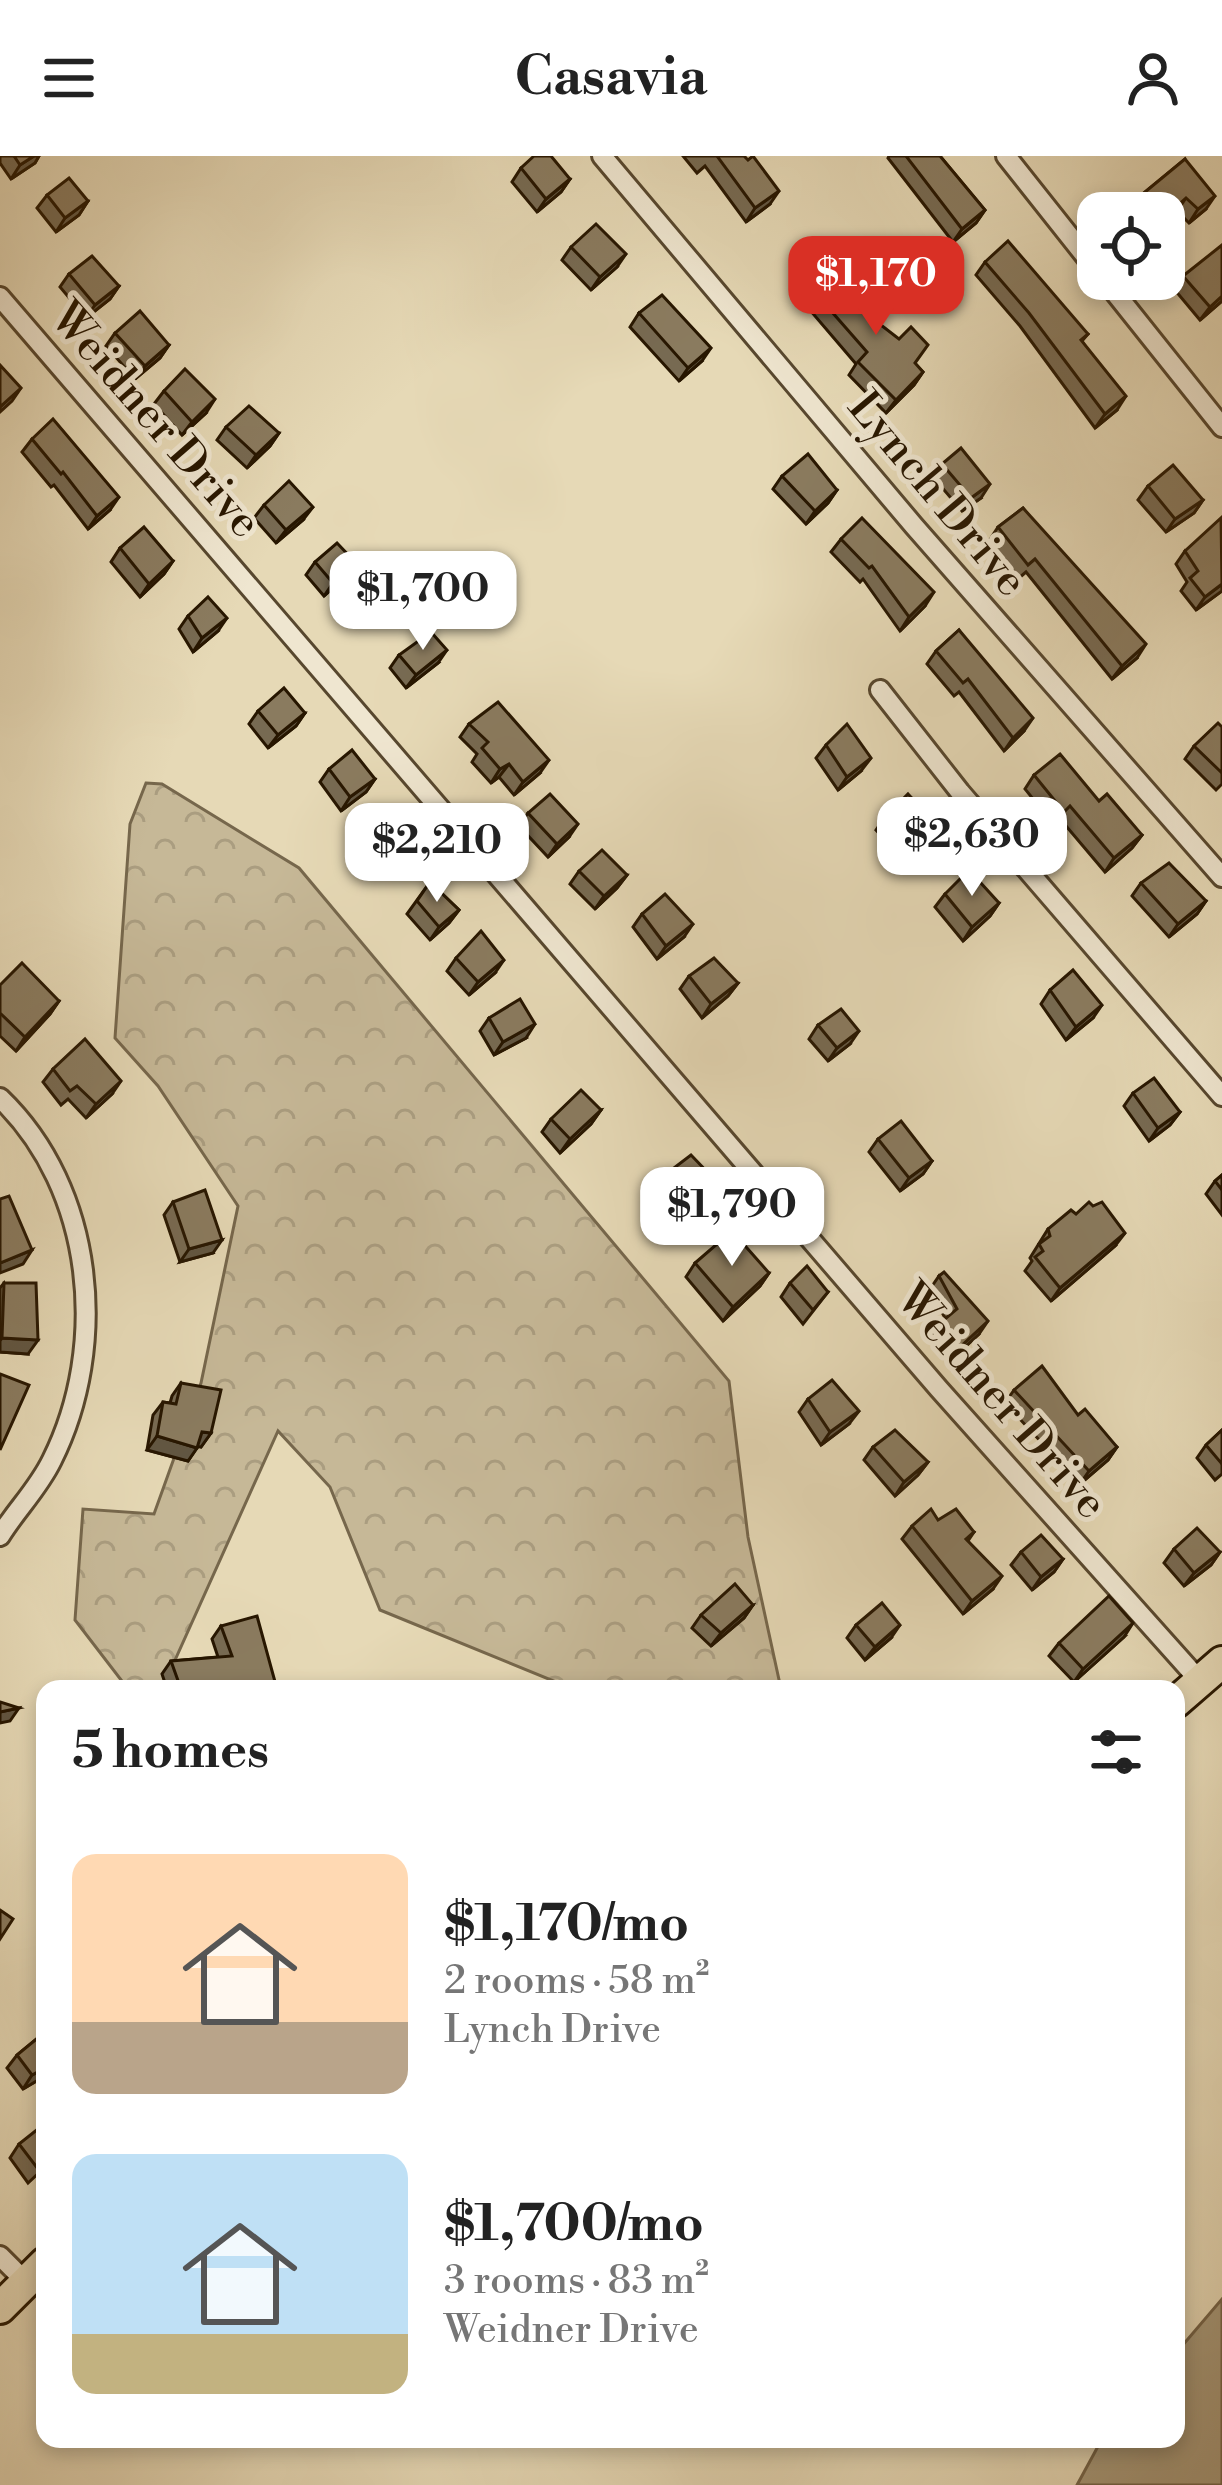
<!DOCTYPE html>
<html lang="en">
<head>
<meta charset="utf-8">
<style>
	body { margin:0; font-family:"Libre Bodoni",serif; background:#f6f6f6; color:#222; height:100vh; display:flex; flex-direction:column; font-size:45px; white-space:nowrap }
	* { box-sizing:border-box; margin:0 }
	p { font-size:39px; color:#767676 }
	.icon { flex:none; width:66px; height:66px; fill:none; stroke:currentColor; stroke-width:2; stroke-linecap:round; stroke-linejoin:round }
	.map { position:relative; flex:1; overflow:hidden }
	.panel { position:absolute; left:36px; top:1524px; width:1149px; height:768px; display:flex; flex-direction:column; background:#fff; border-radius:24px; box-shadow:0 6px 18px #0003 }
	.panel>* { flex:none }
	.tools { position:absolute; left:1077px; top:36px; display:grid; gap:24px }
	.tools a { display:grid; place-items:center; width:108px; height:108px; border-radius:24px; background:#fff; box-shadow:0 6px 18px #0003; font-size:60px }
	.price { position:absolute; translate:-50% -102px; padding:0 27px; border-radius:24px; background:#fff; color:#222; font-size:39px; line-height:78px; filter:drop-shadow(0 3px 6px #0008) }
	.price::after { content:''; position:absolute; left:50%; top:72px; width:36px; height:27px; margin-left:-18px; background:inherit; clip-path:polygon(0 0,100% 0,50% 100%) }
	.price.active { background:#d93025; color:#fff }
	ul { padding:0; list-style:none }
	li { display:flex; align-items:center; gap:36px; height:300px; padding:0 36px }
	li span { display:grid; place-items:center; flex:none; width:336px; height:240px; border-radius:24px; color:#555 }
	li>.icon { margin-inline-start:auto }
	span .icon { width:144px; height:144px; fill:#fffc; stroke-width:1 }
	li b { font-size:51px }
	h2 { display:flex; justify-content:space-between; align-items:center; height:144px; padding:0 36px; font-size:51px }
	header { display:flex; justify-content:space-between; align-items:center; height:156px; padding:0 36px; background:#fff; font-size:54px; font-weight:800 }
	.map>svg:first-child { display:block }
</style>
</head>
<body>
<header><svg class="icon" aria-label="menu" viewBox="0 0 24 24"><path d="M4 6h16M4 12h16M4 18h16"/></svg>Casavia<svg class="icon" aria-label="person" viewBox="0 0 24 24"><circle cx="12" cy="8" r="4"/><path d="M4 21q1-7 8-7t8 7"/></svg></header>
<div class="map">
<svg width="1222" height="2329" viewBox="0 0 1222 2329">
	<defs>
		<pattern id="forest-crowns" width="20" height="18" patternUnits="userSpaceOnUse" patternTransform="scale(3)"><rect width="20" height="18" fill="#c6b897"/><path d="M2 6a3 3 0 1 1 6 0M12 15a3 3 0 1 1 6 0" fill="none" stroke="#aa9d80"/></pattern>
	</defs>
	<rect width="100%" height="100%" fill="#e6d9b6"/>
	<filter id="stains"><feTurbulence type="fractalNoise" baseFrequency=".00167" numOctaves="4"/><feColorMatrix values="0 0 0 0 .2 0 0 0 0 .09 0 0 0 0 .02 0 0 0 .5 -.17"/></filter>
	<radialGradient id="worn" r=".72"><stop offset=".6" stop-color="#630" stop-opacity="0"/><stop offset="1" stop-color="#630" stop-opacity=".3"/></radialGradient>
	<path fill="url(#forest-crowns)" stroke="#76674c" stroke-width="3" d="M 146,627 L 162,628 L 299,712 L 729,1225 L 748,1381 L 781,1533 L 573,1533 L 380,1454 L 330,1331 L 278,1275 L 162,1533 L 128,1533 L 75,1464 L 83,1353 L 154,1358 L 201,1227 L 238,1050 L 158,930 L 115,882 L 130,668 Z"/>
	<path fill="#a59778" stroke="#736348" stroke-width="3" d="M 1222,2143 L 1222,2329 L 1077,2329 L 1102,2283 L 1176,2283 L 1176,2197 Z"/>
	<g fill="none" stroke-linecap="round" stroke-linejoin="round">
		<g stroke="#57472e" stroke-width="24">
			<g id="minor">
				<path d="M 602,0 L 914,370 L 1222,721"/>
				<path d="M 1006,0 L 1098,116"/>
				<path d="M 1104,123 L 1222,271"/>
				<path d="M 0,141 L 939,1233 L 1199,1524"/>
				<path d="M 880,534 L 960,636 L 1222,940"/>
				<path d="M 0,942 C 95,1033 109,1190 52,1304 C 38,1333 16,1354 0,1380"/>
				<path d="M 0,2100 L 26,2126"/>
			</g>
		</g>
		<g stroke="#271600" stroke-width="36">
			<g id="primary">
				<path d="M 1176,1546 L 1222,1506"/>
				<path d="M 0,2152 L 45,2107"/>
			</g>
		</g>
		<use href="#minor" stroke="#efe6d0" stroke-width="18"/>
		<use href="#primary" stroke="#e6d9b6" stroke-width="30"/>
	</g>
	<g fill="#776a52" stroke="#271600" stroke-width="3">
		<path d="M 0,0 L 39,0 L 35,7 L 11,23 L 0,7 Z"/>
		<path d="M 683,0 L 744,0 L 770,48 L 746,66 L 705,10 L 697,17 Z"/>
		<path d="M 889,0 L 940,0 L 985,54 L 976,67 L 953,86 L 888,2 Z"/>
		<path d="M 1185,3 L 1206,53 L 1189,67 L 1177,55 L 1166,65 L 1173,75 L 1164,87 L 1164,57 L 1123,57 L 1128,50 Z"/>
		<path d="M 521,12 L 570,23 L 561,36 L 537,56 L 512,26 Z"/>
		<path d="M 47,39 L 88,45 L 79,59 L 56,76 L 37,52 Z"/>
		<path d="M 571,91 L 617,111 L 591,134 L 562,104 Z"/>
		<path d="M 985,106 L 1088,178 L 1082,185 L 1117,254 L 1095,272 L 1020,170 L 976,119 Z"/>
		<path d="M 69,118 L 119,130 L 110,143 L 86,162 L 60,131 Z"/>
		<path d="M 1183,120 L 1222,145 L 1200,164 L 1174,133 Z"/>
		<path d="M 818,140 L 870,160 L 923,216 L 914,229 L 886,257 L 849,219 L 856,208 L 809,153 Z"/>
		<path d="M 639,157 L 702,205 L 679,225 L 630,171 Z"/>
		<path d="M 115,177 L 169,189 L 160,202 L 135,223 L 106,190 Z"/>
		<path d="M 164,235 L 206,257 L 182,279 L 154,248 Z"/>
		<path d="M 226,271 L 279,277 L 270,290 L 247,312 L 217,284 Z"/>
		<path d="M 32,283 L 110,354 L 88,373 L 54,329 L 51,331 L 22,296 Z"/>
		<path d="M 942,308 L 981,342 L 962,355 L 933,321 Z"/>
		<path d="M 782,320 L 837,334 L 828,347 L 806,368 L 773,333 Z"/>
		<path d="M 1148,330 L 1203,344 L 1194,357 L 1166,376 L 1138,344 Z"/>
		<path d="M 264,349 L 303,364 L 276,387 L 254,362 Z"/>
		<path d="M 1023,352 L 1137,502 L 1112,523 L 1026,416 L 1019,422 L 989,385 L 998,371 Z"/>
		<path d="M 841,383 L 925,450 L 900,475 L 863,423 L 860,426 L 831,396 Z"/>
		<path d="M 120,392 L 173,405 L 164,418 L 140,441 L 111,406 Z"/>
		<path d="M 1185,395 L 1222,435 L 1196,454 L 1181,435 L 1187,426 L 1176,408 Z"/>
		<path d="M 315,406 L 355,406 L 346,420 L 324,440 L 306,419 Z"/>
		<path d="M 188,460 L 218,475 L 193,496 L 179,473 Z"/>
		<path d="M 959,474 L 1024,575 L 1004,595 L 959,536 L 954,540 L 927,508 L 936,495 Z"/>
		<path d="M 399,499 L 438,507 L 406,532 L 390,512 Z"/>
		<path d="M 258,555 L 305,557 L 296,570 L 268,592 L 249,568 Z"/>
		<path d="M 469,568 L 540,617 L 514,639 L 499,621 L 491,627 L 472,606 L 477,598 L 460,581 Z"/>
		<path d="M 1222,571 L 1222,628 L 1216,634 L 1185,603 L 1194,590 Z"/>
		<path d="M 826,589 L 861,615 L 838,634 L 816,602 Z"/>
		<path d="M 329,613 L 375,623 L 366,636 L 341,655 L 320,626 Z"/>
		<path d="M 1034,619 L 1142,679 L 1132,692 L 1105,716 L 1061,664 L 1054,669 L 1025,633 Z"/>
		<path d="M 528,657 L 569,681 L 548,701 L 519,670 Z"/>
		<path d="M 885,661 L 942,674 L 933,687 L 908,708 L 876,674 Z"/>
		<path d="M 579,715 L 627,719 L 617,732 L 595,753 L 570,728 Z"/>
		<path d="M 430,726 L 459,754 L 449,767 L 430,784 L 407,758 Z"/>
		<path d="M 1141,727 L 1206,745 L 1197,758 L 1169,781 L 1132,740 Z"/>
		<path d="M 945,738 L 999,747 L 990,760 L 963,785 L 935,751 Z"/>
		<path d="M 642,758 L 684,781 L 657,803 L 633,771 Z"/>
		<path d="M 456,802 L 495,817 L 469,839 L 447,815 Z"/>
		<path d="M 689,820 L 738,827 L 728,840 L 702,862 L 680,833 Z"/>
		<path d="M 0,829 L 59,845 L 50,858 L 16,895 L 0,880 Z"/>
		<path d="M 1050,834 L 1093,862 L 1066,884 L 1041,848 Z"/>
		<path d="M 489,862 L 526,882 L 494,899 L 480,875 Z"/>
		<path d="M 818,869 L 850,888 L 828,905 L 809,883 Z"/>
		<path d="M 53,913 L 112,938 L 86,962 L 68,943 L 61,949 L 43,926 Z"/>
		<path d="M 1133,937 L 1180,956 L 1170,969 L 1149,985 L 1124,950 Z"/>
		<path d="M 601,954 L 591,968 L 560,997 L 542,976 L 551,963 Z"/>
		<path d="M 878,983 L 932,1005 L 923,1018 L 900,1035 L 869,996 Z"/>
		<path d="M 666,1018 L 715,1024 L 706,1037 L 679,1059 L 657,1032 Z"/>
		<path d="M 1222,1019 L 1222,1059 L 1206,1038 L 1215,1025 Z"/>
		<path d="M 173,1046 L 213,1097 L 180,1106 L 164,1059 Z"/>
		<path d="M 1048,1073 L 1115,1090 L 1051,1145 L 1025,1115 L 1032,1105 L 1030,1102 Z"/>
		<path d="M 695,1107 L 769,1117 L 760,1130 L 723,1165 L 686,1121 Z"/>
		<path d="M 939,1120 L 979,1178 L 951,1204 L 929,1181 L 939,1168 L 945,1162 L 930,1133 Z"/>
		<path d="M 4,1127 L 28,1198 L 0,1196 L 0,1132 Z"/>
		<path d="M 790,1127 L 828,1136 L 803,1168 L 781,1141 Z"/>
		<path d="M 181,1227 L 211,1277 L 201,1291 L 198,1290 L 188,1305 L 147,1294 L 153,1259 L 163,1246 L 170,1247 L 172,1240 Z"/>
		<path d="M 1014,1234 L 1078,1259 L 1117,1291 L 1108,1304 L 1080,1328 L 1005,1247 Z"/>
		<path d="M 808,1243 L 849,1268 L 821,1289 L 799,1256 Z"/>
		<path d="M 1222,1274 L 1222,1318 L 1215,1324 L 1197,1302 L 1206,1289 Z"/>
		<path d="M 873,1291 L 928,1306 L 918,1319 L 895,1340 L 864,1304 Z"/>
		<path d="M 938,1364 L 974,1376 L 968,1385 L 993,1433 L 963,1458 L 902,1383 L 912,1370 Z"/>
		<path d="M 1174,1393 L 1220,1396 L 1211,1409 L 1184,1430 L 1164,1407 Z"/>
		<path d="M 1021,1396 L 1063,1403 L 1054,1416 L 1032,1434 L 1011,1409 Z"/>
		<path d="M 753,1449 L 744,1462 L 711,1490 L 692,1472 L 701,1459 Z"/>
		<path d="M 856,1469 L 891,1482 L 865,1504 L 847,1482 Z"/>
		<path d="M 221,1470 L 277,1533 L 167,1533 L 162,1518 L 171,1505 L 218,1501 L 212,1483 Z"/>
		<path d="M 1124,1481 L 1074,1526 L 1049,1500 L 1059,1487 Z"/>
		<path d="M 45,1876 L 45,1920 L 23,1933 L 7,1912 L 17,1899 Z"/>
		<path d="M 45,1972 L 45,2011 L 28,2027 L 10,2002 L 19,1988 Z"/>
	</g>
	<g fill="#615642" stroke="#271600" stroke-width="3">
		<path d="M 34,0 L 39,0 L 35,7 L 11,23 L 20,9 Z"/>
		<path d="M 570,23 L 561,36 L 537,56 L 546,43 Z"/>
		<path d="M 779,35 L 770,48 L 746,66 L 755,52 Z"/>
		<path d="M 1215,40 L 1206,53 L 1189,67 L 1198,53 Z"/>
		<path d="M 1186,42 L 1177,55 L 1164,67 L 1164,62 Z"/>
		<path d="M 88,45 L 79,59 L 56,76 L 65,62 Z"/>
		<path d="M 985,54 L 976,67 L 953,86 L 962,73 Z"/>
		<path d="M 626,98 L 617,111 L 591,134 L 600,121 Z"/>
		<path d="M 119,130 L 110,143 L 86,162 L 95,149 Z"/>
		<path d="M 1222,140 L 1222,145 L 1200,164 L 1210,151 Z"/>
		<path d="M 169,189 L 160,202 L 135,223 L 145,210 Z"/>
		<path d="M 711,192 L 702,205 L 679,225 L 688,212 Z"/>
		<path d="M 923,216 L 914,229 L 886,257 L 896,244 Z"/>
		<path d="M 21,232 L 12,245 L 0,256 L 0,251 Z"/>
		<path d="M 1126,240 L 1117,254 L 1095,272 L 1105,258 Z"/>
		<path d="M 215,243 L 206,257 L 182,279 L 192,266 Z"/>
		<path d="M 279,277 L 270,290 L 247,312 L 256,299 Z"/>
		<path d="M 990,328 L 981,342 L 962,355 L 971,342 Z"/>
		<path d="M 837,334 L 828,347 L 806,368 L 815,355 Z"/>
		<path d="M 119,341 L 110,354 L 88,373 L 97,360 Z"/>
		<path d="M 1203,344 L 1194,357 L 1166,376 L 1175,363 Z"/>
		<path d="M 313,351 L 303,364 L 276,387 L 286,374 Z"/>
		<path d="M 173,405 L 164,418 L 140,441 L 149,428 Z"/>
		<path d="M 355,406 L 346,420 L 324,440 L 333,427 Z"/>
		<path d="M 1222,428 L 1222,435 L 1196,454 L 1205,441 Z"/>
		<path d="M 934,436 L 925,450 L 900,475 L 909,461 Z"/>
		<path d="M 227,462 L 218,475 L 193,496 L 202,482 Z"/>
		<path d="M 1146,488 L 1137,502 L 1112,523 L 1122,510 Z"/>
		<path d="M 447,494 L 438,507 L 406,532 L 416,519 Z"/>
		<path d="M 305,557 L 296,570 L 268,592 L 278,579 Z"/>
		<path d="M 1033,562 L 1024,575 L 1004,595 L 1013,582 Z"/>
		<path d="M 871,602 L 861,615 L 838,634 L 847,621 Z"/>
		<path d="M 549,604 L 540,617 L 514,639 L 523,626 Z"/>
		<path d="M 509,608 L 499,621 L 491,627 L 500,613 Z"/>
		<path d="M 375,623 L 366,636 L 341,655 L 350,641 Z"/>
		<path d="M 578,668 L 569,681 L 548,701 L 557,688 Z"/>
		<path d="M 942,674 L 933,687 L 908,708 L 918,695 Z"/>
		<path d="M 1142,679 L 1132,692 L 1105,716 L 1114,702 Z"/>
		<path d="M 627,719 L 617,732 L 595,753 L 604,740 Z"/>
		<path d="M 1206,745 L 1197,758 L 1169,781 L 1178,768 Z"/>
		<path d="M 999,747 L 990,760 L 963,785 L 972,771 Z"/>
		<path d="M 459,754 L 449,767 L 430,784 L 439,771 Z"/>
		<path d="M 693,768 L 684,781 L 657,803 L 666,790 Z"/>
		<path d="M 504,804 L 495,817 L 469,839 L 478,826 Z"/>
		<path d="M 738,827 L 728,840 L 702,862 L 711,848 Z"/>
		<path d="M 59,845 L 50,858 L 16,895 L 25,881 Z"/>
		<path d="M 1102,849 L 1093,862 L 1066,884 L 1076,871 Z"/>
		<path d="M 535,868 L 526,882 L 494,899 L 503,886 Z"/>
		<path d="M 859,875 L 850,888 L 828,905 L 837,892 Z"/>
		<path d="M 121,925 L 112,938 L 86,962 L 96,948 Z"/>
		<path d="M 601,954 L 591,968 L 560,997 L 570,983 Z"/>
		<path d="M 1180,956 L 1170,969 L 1149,985 L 1158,972 Z"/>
		<path d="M 932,1005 L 923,1018 L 900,1035 L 909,1022 Z"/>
		<path d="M 715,1024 L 706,1037 L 679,1059 L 688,1046 Z"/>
		<path d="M 1125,1077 L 1115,1090 L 1051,1145 L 1060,1132 Z"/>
		<path d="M 222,1084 L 213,1097 L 180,1106 L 189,1093 Z"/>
		<path d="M 32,1094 L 23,1108 L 0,1117 L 0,1107 Z"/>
		<path d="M 769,1117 L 760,1130 L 723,1165 L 733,1151 Z"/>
		<path d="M 988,1165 L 979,1178 L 951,1204 L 960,1191 Z"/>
		<path d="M 2,1182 L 38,1184 L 28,1198 L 0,1196 L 0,1185 Z"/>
		<path d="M 859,1255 L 849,1268 L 821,1289 L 830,1276 Z"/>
		<path d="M 202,1276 L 211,1277 L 201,1291 L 192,1290 Z"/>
		<path d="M 157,1280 L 197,1292 L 188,1305 L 147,1294 Z"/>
		<path d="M 1117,1291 L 1108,1304 L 1080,1328 L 1089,1315 Z"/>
		<path d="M 928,1306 L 918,1319 L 895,1340 L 904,1326 Z"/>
		<path d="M 1220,1396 L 1211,1409 L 1184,1430 L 1194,1417 Z"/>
		<path d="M 1063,1403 L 1054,1416 L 1032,1434 L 1041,1421 Z"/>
		<path d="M 1002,1420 L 993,1433 L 963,1458 L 972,1445 Z"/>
		<path d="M 753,1449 L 744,1462 L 711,1490 L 721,1477 Z"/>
		<path d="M 1133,1467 L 1124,1481 L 1074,1526 L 1083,1513 Z"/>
		<path d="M 900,1469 L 891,1482 L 865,1504 L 875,1491 Z"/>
		<path d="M 19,1552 L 10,1565 L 0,1567 L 0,1556 Z"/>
		<path d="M 45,1912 L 45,1920 L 23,1933 L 32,1919 Z"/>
	</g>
	<g fill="#8a7b5f" stroke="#271600" stroke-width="3">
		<path d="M 14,0 L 34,0 L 20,9 Z"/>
		<path d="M 534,0 L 551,0 L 570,23 L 546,43 L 521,12 Z"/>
		<path d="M 717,0 L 744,0 L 748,4 L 753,0 L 779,35 L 755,52 Z"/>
		<path d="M 906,0 L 940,0 L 985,54 L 962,73 Z"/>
		<path d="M 1185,3 L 1215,40 L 1198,53 L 1186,42 L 1164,62 L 1164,57 L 1133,57 L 1128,50 Z"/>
		<path d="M 69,22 L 88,45 L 65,62 L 47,39 Z"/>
		<path d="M 1164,62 L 1173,75 L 1164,82 Z"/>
		<path d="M 596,68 L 626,98 L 600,121 L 571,91 Z"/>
		<path d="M 1008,85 L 1088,178 L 1081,184 L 1126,240 L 1105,258 L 1029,157 L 985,106 Z"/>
		<path d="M 1222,89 L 1222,140 L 1210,151 L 1183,120 Z"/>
		<path d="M 92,100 L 119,130 L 95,149 L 69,118 Z"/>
		<path d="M 844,116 L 875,154 L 868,159 L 899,183 L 911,171 L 928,189 L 915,207 L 923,216 L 896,244 L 858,206 L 867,196 L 818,140 Z"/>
		<path d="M 662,139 L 711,192 L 688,212 L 639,157 Z"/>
		<path d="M 140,155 L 169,189 L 145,210 L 115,177 Z"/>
		<path d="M 0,209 L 21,232 L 0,251 Z"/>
		<path d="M 185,213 L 215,243 L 192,266 L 164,235 Z"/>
		<path d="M 249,250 L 279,277 L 256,299 L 226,271 Z"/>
		<path d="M 53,263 L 119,341 L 97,360 L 63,316 L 61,318 L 32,283 Z"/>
		<path d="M 961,292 L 990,328 L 971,342 L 942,308 Z"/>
		<path d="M 808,298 L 837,334 L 815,355 L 782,320 Z"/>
		<path d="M 1173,309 L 1203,344 L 1175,363 L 1148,330 Z"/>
		<path d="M 289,325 L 313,351 L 286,374 L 264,349 Z"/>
		<path d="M 1023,352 L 1146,488 L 1122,510 L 1035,403 L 1028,409 L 998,371 Z"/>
		<path d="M 862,362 L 934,436 L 909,461 L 872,410 L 869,412 L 841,383 Z"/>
		<path d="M 1221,362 L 1222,428 L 1205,441 L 1190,422 L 1198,415 L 1185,395 Z"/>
		<path d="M 144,371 L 173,405 L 149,428 L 120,392 Z"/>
		<path d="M 337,387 L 355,406 L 333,427 L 315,406 Z"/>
		<path d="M 208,441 L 227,462 L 202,482 L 188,460 Z"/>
		<path d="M 959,474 L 1033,562 L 1013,582 L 968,523 L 963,527 L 936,495 Z"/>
		<path d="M 431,476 L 447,494 L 416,519 L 399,499 Z"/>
		<path d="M 284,532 L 305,557 L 278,579 L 258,555 Z"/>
		<path d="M 498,546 L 549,604 L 523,626 L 509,608 L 500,613 L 482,592 L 488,586 L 469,568 Z"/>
		<path d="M 1218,567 L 1222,571 L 1222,617 L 1194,590 Z"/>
		<path d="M 847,568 L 871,602 L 847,621 L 826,589 Z"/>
		<path d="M 352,594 L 375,623 L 350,641 L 329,613 Z"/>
		<path d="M 1060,598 L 1099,645 L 1107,638 L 1142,679 L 1114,702 L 1070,650 L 1064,656 L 1034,619 Z"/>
		<path d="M 550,638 L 578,668 L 557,688 L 528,657 Z"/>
		<path d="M 908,638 L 942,674 L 918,695 L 885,661 Z"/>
		<path d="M 602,694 L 627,719 L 604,740 L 579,715 Z"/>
		<path d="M 1169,707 L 1206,745 L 1178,768 L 1141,727 Z"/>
		<path d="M 969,714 L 999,747 L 972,771 L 945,738 Z"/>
		<path d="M 430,726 L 459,754 L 439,771 L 417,745 Z"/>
		<path d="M 665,738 L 693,768 L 666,790 L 642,758 Z"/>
		<path d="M 481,775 L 504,804 L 478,826 L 456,802 Z"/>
		<path d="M 714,802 L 738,827 L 711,848 L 689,820 Z"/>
		<path d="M 22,807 L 59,845 L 25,881 L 0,857 L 0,829 Z"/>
		<path d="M 1073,814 L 1102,849 L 1076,871 L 1050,834 Z"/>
		<path d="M 520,843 L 535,868 L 503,886 L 489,862 Z"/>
		<path d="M 841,853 L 859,875 L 837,892 L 818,869 Z"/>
		<path d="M 85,883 L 121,925 L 96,948 L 77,930 L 70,935 L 53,913 Z"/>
		<path d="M 1154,922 L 1180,956 L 1158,972 L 1133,937 Z"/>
		<path d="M 581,934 L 601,954 L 570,983 L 551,963 Z"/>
		<path d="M 901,965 L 932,1005 L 909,1022 L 878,983 Z"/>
		<path d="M 691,999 L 715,1024 L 688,1046 L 666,1018 Z"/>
		<path d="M 1222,1019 L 1222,1034 L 1215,1025 Z"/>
		<path d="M 205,1034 L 222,1084 L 189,1093 L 173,1046 Z"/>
		<path d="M 9,1040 L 32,1094 L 0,1107 L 0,1043 Z"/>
		<path d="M 1089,1046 L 1093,1050 L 1102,1046 L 1125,1077 L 1060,1132 L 1035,1101 L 1043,1095 L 1039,1088 L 1050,1080 L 1048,1073 L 1071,1054 L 1076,1058 Z"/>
		<path d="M 732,1075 L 769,1117 L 733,1151 L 695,1107 Z"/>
		<path d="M 807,1110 L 828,1136 L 813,1154 L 790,1127 Z"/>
		<path d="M 944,1116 L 988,1165 L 960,1191 L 939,1168 L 957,1153 L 939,1120 Z"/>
		<path d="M 4,1127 L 36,1127 L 38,1184 L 2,1182 Z"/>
		<path d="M 1042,1210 L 1078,1259 L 1085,1253 L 1117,1291 L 1089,1315 L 1014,1234 Z"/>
		<path d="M 0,1218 L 29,1229 L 0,1294 Z"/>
		<path d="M 832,1224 L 859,1255 L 830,1276 L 808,1243 Z"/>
		<path d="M 181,1227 L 221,1234 L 211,1277 L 202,1276 L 197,1292 L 157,1280 L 163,1246 L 176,1248 Z"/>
		<path d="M 895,1274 L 928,1306 L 904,1326 L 873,1291 Z"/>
		<path d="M 1222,1274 L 1222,1308 L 1206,1289 Z"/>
		<path d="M 931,1353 L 938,1364 L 956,1353 L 974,1376 L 966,1383 L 1002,1420 L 972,1445 L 912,1370 Z"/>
		<path d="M 1197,1372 L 1220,1396 L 1194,1417 L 1174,1393 Z"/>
		<path d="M 1041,1379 L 1063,1403 L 1041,1421 L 1021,1396 Z"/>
		<path d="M 735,1428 L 753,1449 L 721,1477 L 701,1459 Z"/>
		<path d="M 1109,1440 L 1133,1467 L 1083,1513 L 1059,1487 Z"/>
		<path d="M 882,1447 L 900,1469 L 875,1491 L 856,1469 Z"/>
		<path d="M 257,1460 L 277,1533 L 181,1533 L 171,1505 L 232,1500 L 221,1470 Z"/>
		<path d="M 0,1546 L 19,1552 L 0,1556 Z"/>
		<path d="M 0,1754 L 13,1763 L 0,1783 Z"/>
		<path d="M 45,1876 L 45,1912 L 32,1919 L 17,1899 Z"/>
		<path d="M 43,1969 L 45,1972 L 45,2006 L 38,2013 L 19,1988 Z"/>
	</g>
	<g text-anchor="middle" stroke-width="10" stroke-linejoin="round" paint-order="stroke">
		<g font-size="45" fill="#271600" stroke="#efe6d0">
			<text transform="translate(157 263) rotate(49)" y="16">Weidner Drive</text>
			<text transform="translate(939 337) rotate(50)" y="16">Lynch Drive</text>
			<text transform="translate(1003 1244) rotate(49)" y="16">Weidner Drive</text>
		</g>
	</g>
	<rect width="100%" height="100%" filter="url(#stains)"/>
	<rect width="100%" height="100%" fill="url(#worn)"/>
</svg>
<div class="tools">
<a><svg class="icon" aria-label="locate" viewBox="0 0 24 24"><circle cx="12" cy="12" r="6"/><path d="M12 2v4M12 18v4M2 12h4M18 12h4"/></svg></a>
</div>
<b class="price active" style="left:876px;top:182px">$1,170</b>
<b class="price" style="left:423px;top:497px">$1,700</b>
<b class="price" style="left:972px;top:743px">$2,630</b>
<b class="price" style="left:437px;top:749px">$2,210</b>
<b class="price" style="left:732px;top:1113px">$1,790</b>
<section class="panel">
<h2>5 homes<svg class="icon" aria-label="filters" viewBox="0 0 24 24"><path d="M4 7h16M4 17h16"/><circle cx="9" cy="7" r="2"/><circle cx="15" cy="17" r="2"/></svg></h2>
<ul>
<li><span style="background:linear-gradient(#ffd9b3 70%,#b9a48a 0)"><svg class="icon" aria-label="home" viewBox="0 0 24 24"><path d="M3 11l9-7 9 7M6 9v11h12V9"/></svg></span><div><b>$1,170/mo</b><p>2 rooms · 58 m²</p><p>Lynch Drive</p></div></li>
<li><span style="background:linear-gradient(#bfe0f5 75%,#c2b280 0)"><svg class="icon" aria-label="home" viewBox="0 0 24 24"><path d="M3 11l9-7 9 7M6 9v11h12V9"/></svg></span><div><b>$1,700/mo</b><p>3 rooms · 83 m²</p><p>Weidner Drive</p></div></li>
</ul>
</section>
</div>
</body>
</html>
